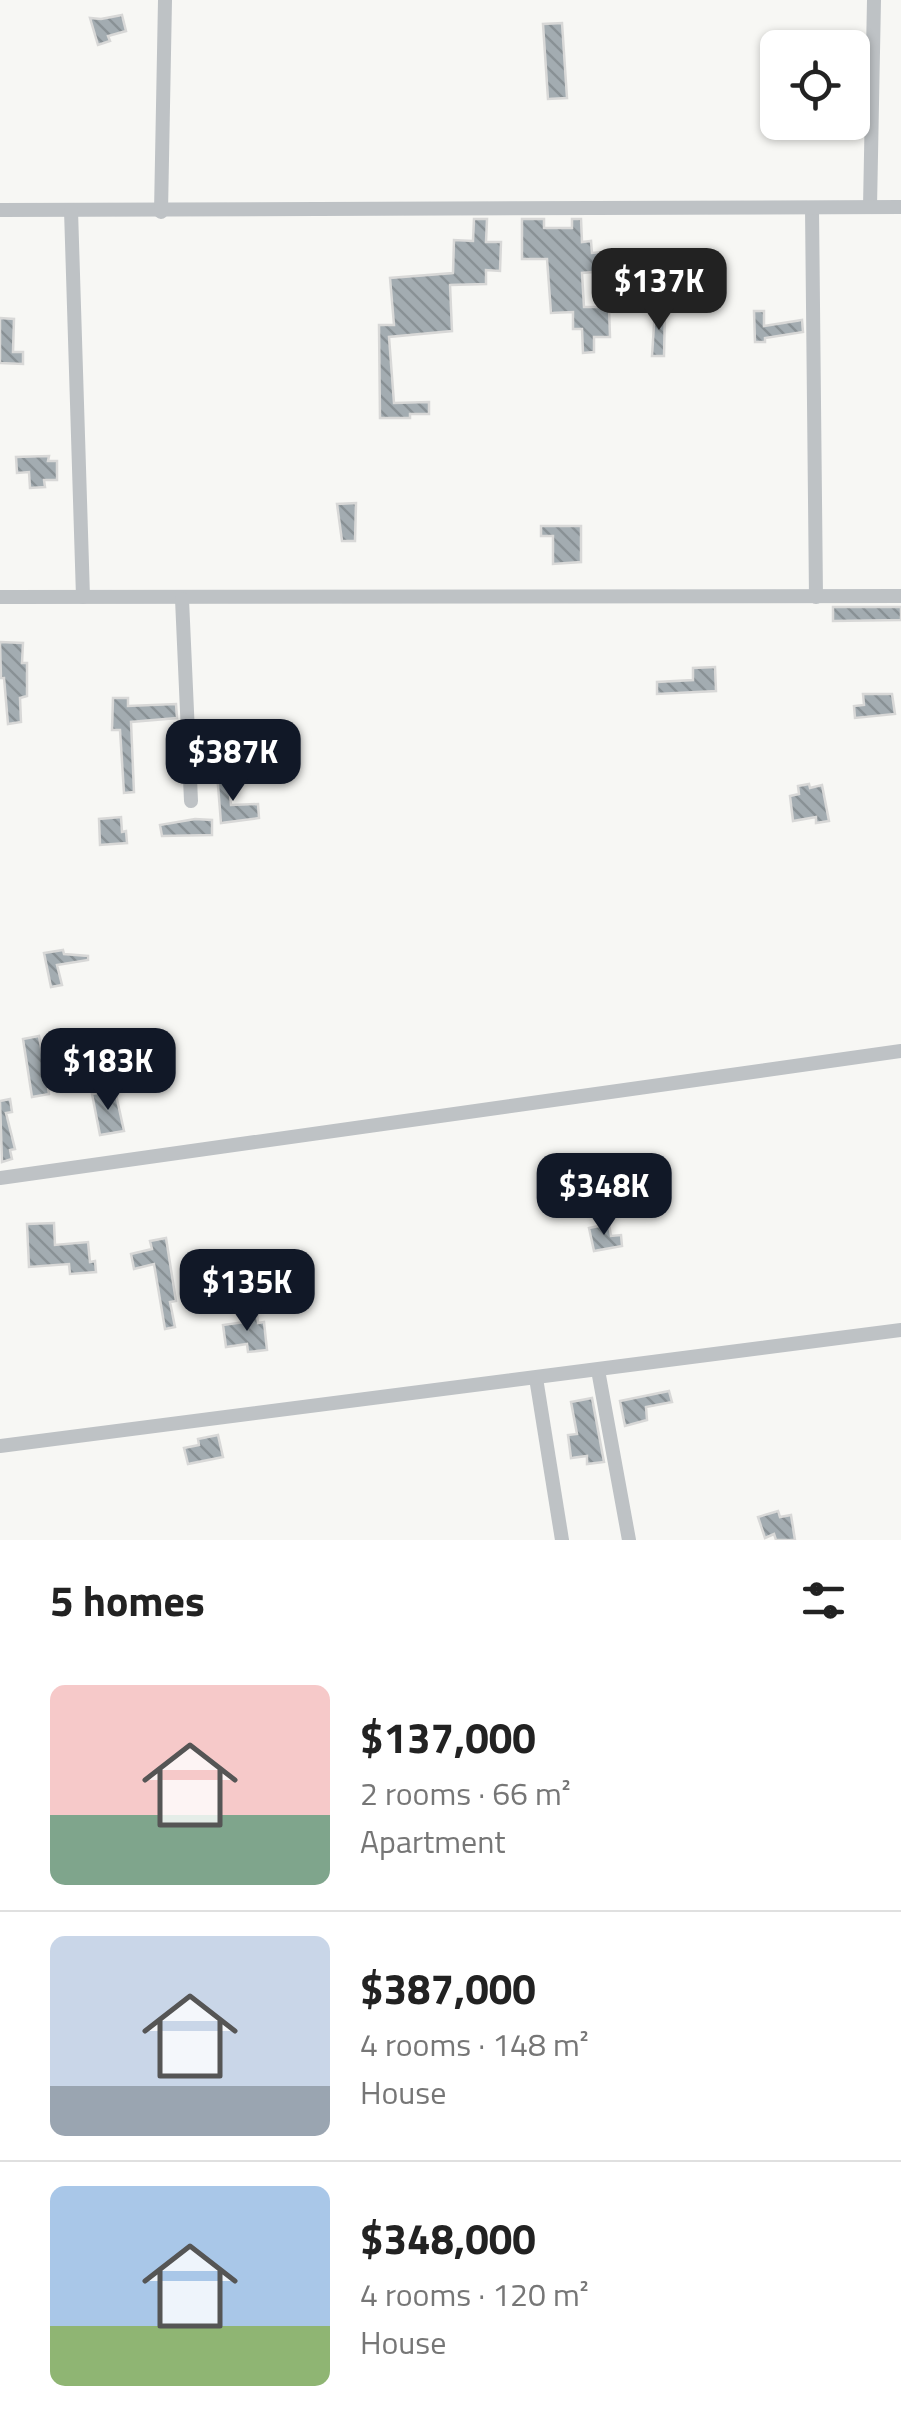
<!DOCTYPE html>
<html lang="en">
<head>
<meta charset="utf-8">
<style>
	body { margin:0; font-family:"Titillium Web",sans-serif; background:#f2f2f2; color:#222; height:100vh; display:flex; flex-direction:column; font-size:38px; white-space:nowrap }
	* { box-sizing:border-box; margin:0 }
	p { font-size:32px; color:#767676 }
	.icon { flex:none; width:55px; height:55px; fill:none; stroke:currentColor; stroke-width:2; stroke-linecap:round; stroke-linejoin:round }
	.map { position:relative; height:1540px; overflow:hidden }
	.drawer { display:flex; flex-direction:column; background:#fff; flex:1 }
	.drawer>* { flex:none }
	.controls { position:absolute; left:760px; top:30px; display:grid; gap:20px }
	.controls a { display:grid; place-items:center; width:110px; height:110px; border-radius:15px; background:#fff; box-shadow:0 2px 8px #0004; font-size:50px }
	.price { position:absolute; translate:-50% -85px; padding:0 22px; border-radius:20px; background:#111827; color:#fff; font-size:32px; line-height:65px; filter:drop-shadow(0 2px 5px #0008) }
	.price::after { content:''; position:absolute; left:50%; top:60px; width:30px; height:22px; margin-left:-15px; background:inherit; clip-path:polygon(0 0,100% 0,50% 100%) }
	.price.current { background:#222; color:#fff }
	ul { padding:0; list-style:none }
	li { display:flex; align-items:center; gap:30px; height:250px; padding:0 50px }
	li+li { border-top:2px solid #e0e0e0 }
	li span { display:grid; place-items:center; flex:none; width:280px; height:200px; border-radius:15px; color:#555 }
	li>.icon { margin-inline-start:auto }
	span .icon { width:120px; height:120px; fill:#fffc; stroke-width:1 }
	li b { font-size:42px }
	h2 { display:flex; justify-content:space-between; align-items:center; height:120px; padding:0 50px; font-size:42px }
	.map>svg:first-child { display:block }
</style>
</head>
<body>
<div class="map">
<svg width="901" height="1540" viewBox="0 0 901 1540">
	<defs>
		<pattern id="building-back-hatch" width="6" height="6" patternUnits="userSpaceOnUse" patternTransform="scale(2.5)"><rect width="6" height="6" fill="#a3acb1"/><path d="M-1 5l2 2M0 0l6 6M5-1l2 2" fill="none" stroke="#899195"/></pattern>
	</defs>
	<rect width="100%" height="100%" fill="#f7f7f4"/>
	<g fill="url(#building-back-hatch)" stroke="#d8d8d7" stroke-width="2.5">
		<path d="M 122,15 L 126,31 L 108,36 L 110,41 L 98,45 L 90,18 L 101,19 Z"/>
		<path d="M 562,23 L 567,98 L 548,99 L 543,24 Z"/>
		<path d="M 474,219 L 487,219 L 486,242 L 501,242 L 500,271 L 486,270 L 486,284 L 450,285 L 452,331 L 389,337 L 394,403 L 429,402 L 429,414 L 410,414 L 410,418 L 380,418 L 379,325 L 394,325 L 390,278 L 453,273 L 454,240 L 473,241 Z"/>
		<path d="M 522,219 L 544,219 L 544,228 L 572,228 L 572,219 L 581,219 L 582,242 L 591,241 L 592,253 L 615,251 L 617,270 L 582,273 L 584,307 L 609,307 L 610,337 L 594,337 L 594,352 L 583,353 L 582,329 L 573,329 L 573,312 L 551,313 L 547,259 L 522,259 Z"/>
		<path d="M 655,309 L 665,310 L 664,356 L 652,356 Z"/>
		<path d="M 754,311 L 764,311 L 764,326 L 802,320 L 803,332 L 765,338 L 765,342 L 755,342 Z"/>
		<path d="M 0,318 L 14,319 L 13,352 L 23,352 L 23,364 L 0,363 Z"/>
		<path d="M 49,456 L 48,461 L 57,461 L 57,480 L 44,480 L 45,487 L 30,488 L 29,472 L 17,473 L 16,457 Z"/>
		<path d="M 356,503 L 355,541 L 342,541 L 337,504 Z"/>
		<path d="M 541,526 L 581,526 L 581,562 L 553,564 L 553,536 L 541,536 Z"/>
		<path d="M 833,607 L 901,607 L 901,620 L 833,621 Z"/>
		<path d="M 0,642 L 23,643 L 22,663 L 27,663 L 27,696 L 20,698 L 21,722 L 8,724 L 4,678 L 1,678 Z"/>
		<path d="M 715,667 L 716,691 L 657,694 L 657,682 L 693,680 L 693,668 Z"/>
		<path d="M 863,694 L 892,694 L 895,714 L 855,718 L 854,706 L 864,705 Z"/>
		<path d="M 113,698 L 128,698 L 128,706 L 176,704 L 177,718 L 131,722 L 134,792 L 124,793 L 120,730 L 112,730 Z"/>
		<path d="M 228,772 L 231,805 L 258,804 L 259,818 L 221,823 L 217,773 Z"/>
		<path d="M 809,784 L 810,788 L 822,785 L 829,821 L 816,823 L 816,817 L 793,821 L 790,796 L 799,794 L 798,786 Z"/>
		<path d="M 121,817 L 122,832 L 126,831 L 127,843 L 100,845 L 99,819 Z"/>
		<path d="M 195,819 L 212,820 L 212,835 L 162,836 L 160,825 Z"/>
		<path d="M 63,950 L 64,954 L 88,956 L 88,960 L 57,965 L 62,985 L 51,987 L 44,953 Z"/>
		<path d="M 39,1036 L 49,1094 L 32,1097 L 23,1039 Z"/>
		<path d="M 115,1090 L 124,1131 L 100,1135 L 92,1094 Z"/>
		<path d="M 10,1099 L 12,1112 L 6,1113 L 15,1149 L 10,1150 L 12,1159 L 2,1162 L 0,1101 Z"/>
		<path d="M 54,1223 L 55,1245 L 88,1242 L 90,1262 L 95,1261 L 96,1272 L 70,1274 L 69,1264 L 29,1267 L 27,1224 Z"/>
		<path d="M 609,1224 L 611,1236 L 621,1235 L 622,1246 L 594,1251 L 589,1228 Z"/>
		<path d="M 166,1238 L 176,1301 L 170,1302 L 175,1327 L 165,1329 L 154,1264 L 134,1269 L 131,1254 L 152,1249 L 150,1241 Z"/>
		<path d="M 257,1314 L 258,1323 L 264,1322 L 267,1350 L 248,1352 L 247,1344 L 226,1347 L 223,1325 L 245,1322 L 245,1315 Z"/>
		<path d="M 669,1391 L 672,1402 L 646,1407 L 647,1420 L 625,1426 L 620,1401 Z"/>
		<path d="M 592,1398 L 604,1462 L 587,1464 L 587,1456 L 571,1458 L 568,1435 L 577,1434 L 571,1402 Z"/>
		<path d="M 218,1435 L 223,1457 L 188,1464 L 184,1448 L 199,1445 L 198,1439 Z"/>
		<path d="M 778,1511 L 780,1517 L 791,1515 L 795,1540 L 776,1540 L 774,1534 L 765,1538 L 758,1517 Z"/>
	</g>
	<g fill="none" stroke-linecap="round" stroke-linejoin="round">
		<g stroke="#bec2c5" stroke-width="14">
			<path d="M 870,207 L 874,0"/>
			<path d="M 812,208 L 816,597"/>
			<path d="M 0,210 L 901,207"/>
			<path d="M 71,210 L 83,597"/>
			<path d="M 161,212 L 165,0"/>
			<path d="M 0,597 L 901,596"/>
			<path d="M 182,599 L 191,801"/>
			<path d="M 0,1178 L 901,1051"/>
			<path d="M 598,1370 L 629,1540"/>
			<path d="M 536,1378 L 562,1540"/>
			<path d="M 0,1446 L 901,1330"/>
		</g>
	</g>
</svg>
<div class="controls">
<a><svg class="icon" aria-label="locate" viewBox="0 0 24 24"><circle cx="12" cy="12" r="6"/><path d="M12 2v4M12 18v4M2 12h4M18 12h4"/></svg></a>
</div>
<b class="price current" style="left:659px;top:333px">$137K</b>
<b class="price" style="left:233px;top:804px">$387K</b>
<b class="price" style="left:108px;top:1113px">$183K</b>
<b class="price" style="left:604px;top:1238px">$348K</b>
<b class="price" style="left:247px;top:1334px">$135K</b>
</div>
<section class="drawer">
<h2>5 homes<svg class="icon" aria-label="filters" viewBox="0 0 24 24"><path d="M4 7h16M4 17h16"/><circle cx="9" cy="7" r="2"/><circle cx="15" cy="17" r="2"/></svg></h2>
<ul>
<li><span style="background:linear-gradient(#f6c9c9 65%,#7fa58c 0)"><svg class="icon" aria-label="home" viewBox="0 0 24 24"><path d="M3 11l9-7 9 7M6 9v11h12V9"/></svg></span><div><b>$137,000</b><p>2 rooms · 66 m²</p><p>Apartment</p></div></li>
<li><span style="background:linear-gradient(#c9d6e8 75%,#9aa5b1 0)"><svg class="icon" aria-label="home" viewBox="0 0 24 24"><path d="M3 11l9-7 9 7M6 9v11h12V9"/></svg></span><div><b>$387,000</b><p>4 rooms · 148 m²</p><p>House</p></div></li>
<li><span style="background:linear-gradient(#a9c7e8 70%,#8fb573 0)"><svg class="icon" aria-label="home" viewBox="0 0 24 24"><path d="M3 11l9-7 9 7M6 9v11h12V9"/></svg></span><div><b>$348,000</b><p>4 rooms · 120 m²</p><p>House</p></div></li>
</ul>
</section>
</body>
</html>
